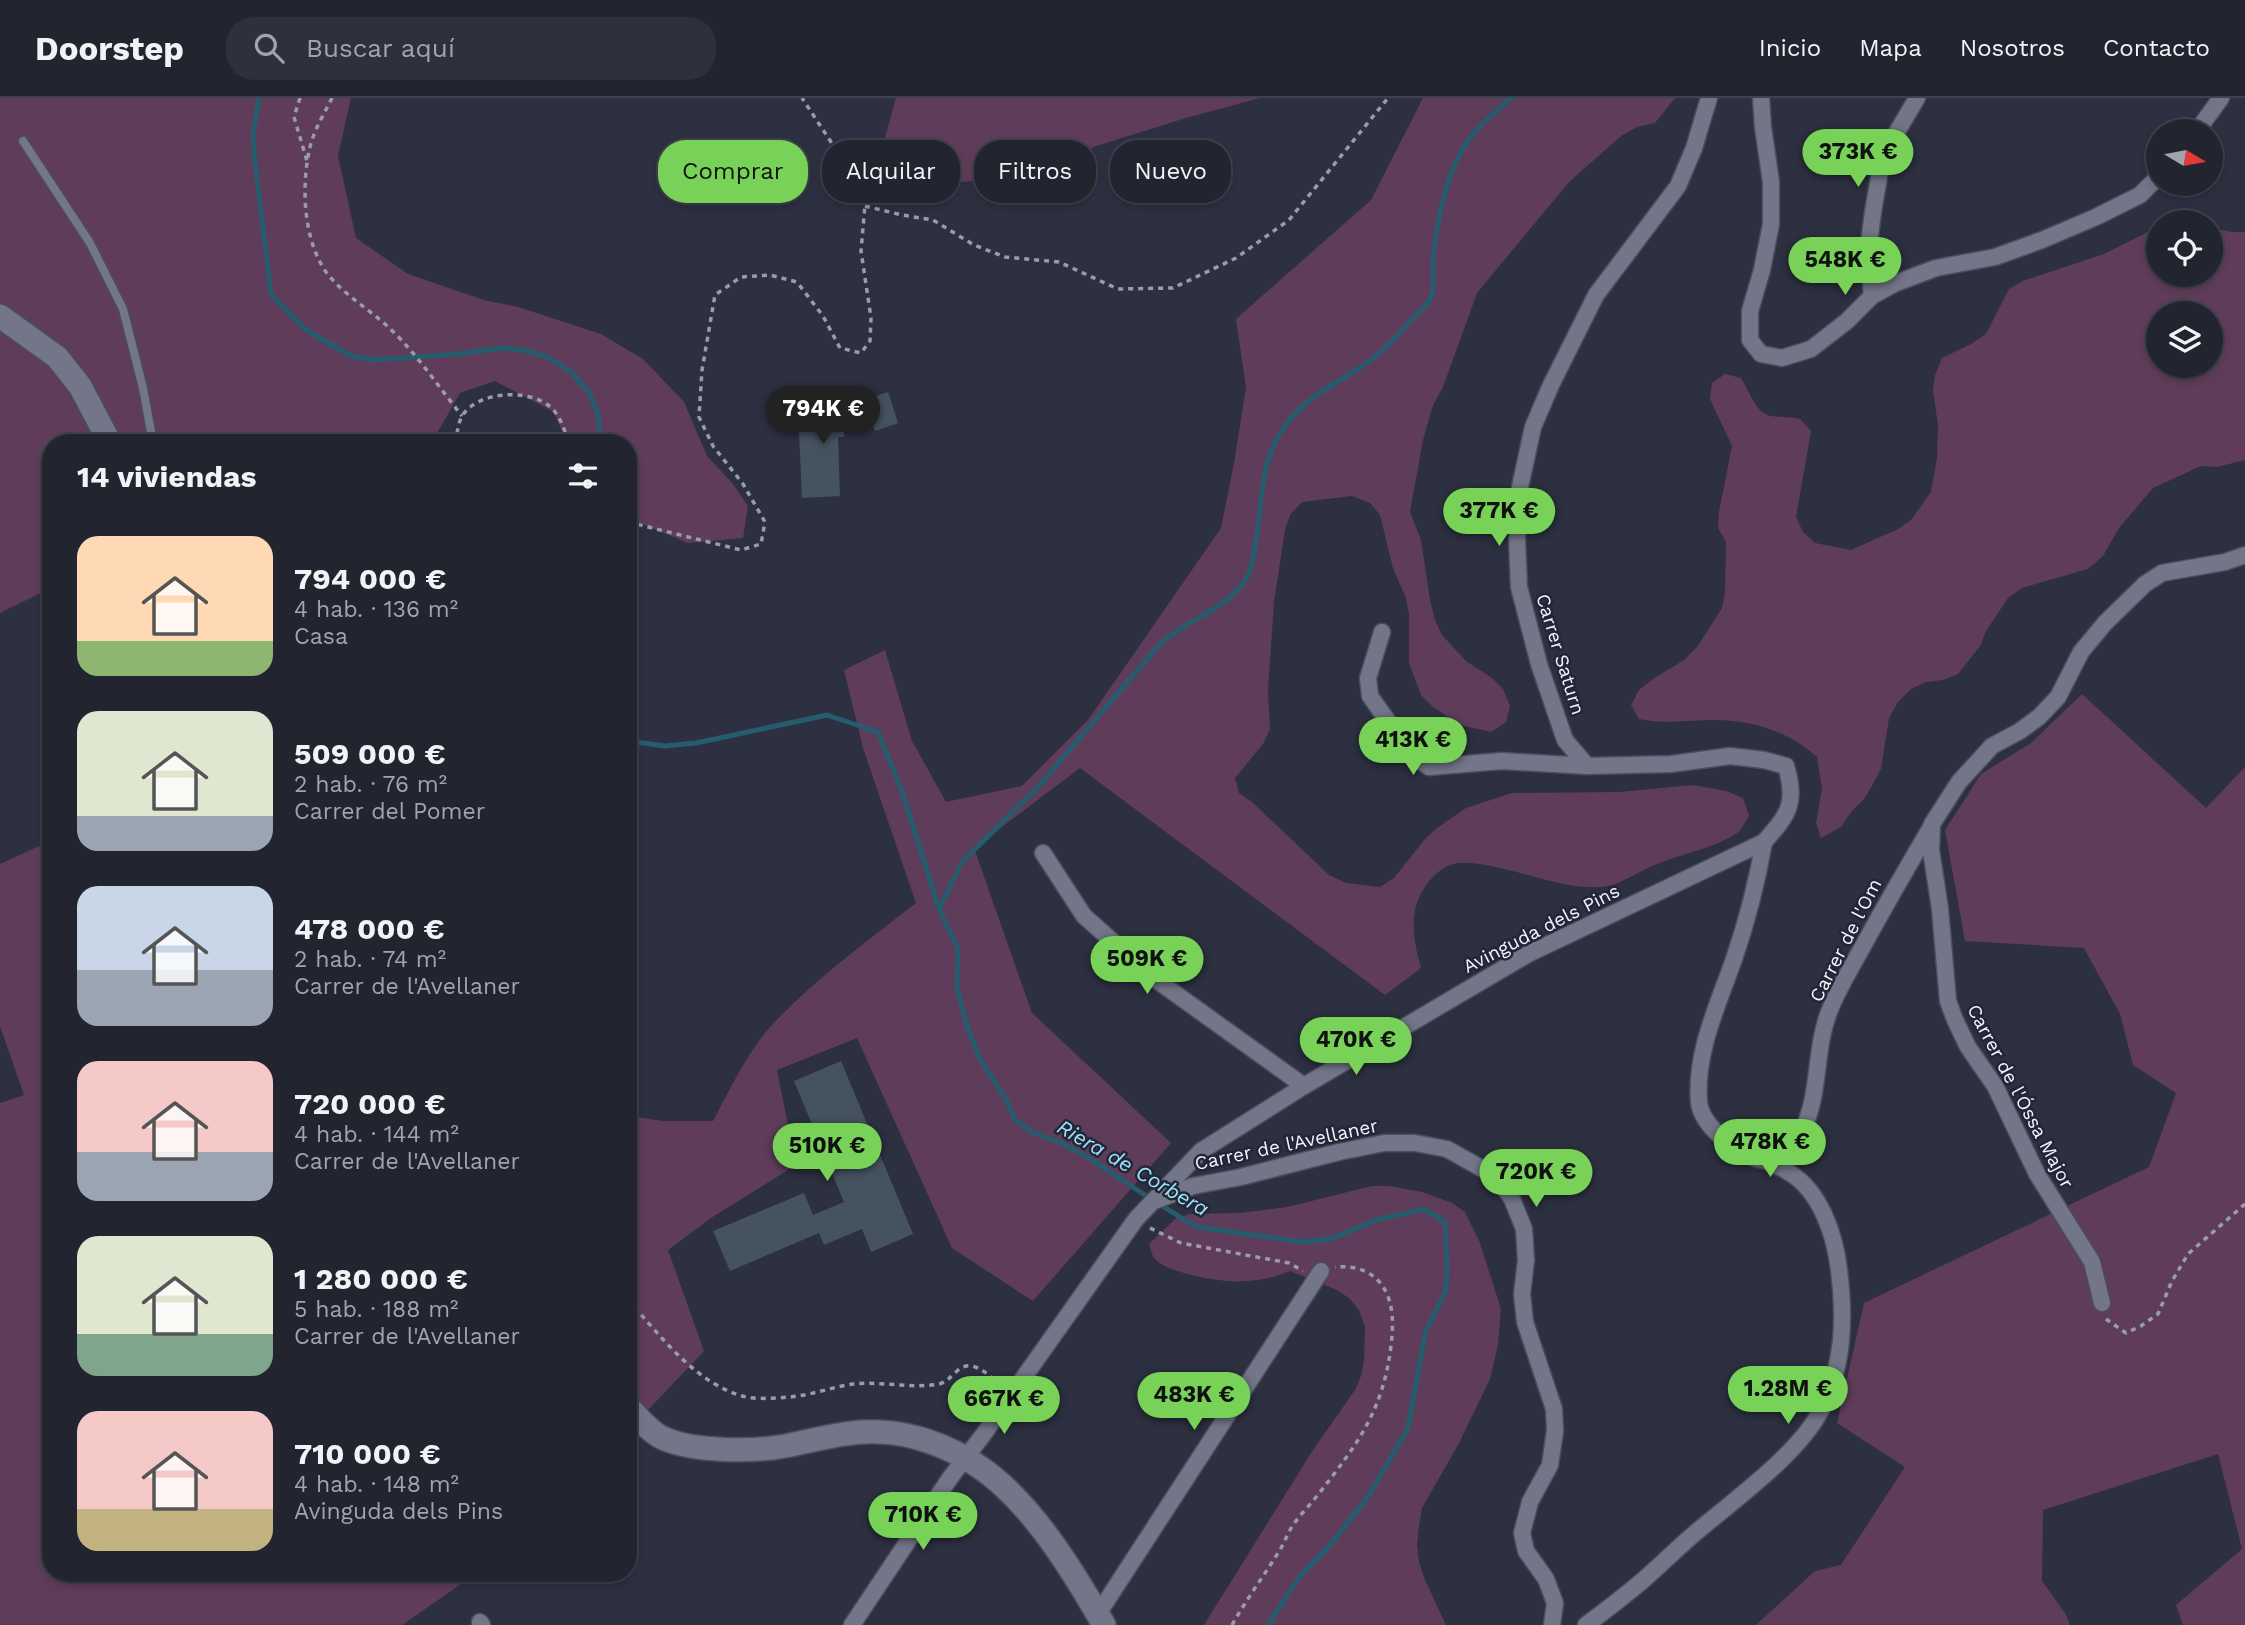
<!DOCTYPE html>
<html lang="es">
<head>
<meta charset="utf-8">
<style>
	body { margin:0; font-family:"Work Sans",sans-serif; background:#2e303c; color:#f1f3f6; height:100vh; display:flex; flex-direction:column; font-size:26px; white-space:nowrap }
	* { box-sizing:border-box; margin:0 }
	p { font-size:23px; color:#a2a4ab }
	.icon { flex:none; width:38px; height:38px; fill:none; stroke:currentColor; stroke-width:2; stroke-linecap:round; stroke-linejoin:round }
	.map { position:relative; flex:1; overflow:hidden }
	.side { position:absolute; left:42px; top:336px; width:595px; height:1148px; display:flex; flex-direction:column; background:#222430; border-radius:28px; box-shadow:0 4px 10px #0003,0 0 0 2px #3f414c }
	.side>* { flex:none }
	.guide { position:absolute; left:658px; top:42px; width:665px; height:63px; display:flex; gap:14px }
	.needle { width:46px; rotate:100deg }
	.fabs { position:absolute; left:2146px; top:21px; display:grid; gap:14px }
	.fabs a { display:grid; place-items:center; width:77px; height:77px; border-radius:50%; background:#222430; box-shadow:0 4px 10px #0003,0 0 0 2px #3f414c; font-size:35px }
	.price { position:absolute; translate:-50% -60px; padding:0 16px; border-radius:24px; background:#78d258; color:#111; font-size:23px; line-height:46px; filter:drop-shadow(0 2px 4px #0008) }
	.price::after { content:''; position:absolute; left:50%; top:42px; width:21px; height:16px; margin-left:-10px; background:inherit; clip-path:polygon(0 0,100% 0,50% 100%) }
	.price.on { background:#222; color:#fff }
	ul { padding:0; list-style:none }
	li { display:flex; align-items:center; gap:21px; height:175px; padding:0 35px }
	li span { display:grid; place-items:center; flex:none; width:196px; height:140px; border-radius:21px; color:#555 }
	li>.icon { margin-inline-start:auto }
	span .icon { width:84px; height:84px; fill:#fffc; stroke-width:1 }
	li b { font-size:30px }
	h2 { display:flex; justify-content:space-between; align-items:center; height:84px; padding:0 35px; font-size:30px }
	.chip { padding:0 24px; border-radius:28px; background:#222430; box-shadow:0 4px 10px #0003,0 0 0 2px #3f414c; font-size:24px; line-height:63px }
	.chip.on { background:#78d258; color:#111 }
	header { display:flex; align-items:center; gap:42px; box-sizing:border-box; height:98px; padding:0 35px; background:#222430; border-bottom:2px solid #3f414c }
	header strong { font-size:33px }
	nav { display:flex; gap:38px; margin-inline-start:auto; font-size:24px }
	.search { width:490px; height:63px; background:#2e303c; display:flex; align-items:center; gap:18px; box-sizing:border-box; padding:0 24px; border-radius:28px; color:#a2a4ab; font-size:26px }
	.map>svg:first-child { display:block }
</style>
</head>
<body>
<header>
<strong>Doorstep</strong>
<div class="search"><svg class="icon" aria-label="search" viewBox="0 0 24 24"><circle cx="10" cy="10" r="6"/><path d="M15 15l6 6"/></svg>Buscar aquí</div>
<nav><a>Inicio</a><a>Mapa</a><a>Nosotros</a><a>Contacto</a></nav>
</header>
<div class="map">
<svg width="2245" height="1527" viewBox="0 0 2245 1527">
	<rect width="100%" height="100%" fill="#2d3040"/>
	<g fill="#5f3d5a" fill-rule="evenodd">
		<path d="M 0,0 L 351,0 L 338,58 L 356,140 L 408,176 L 484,202 L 518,209 L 601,236 L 643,261 L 684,304 L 707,358 L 733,386 L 748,408 L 743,440 L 688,445 L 628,420 L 628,345 L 567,345 L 554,314 L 495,283 L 460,295 L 436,337 L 364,345 L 51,345 L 51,490 L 0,515 Z"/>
		<path d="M 896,0 L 1260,0 L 1186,20 L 1093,49 L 1048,78 L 871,90 Z"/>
		<path d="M 1423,0 L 1675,0 L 1655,25 L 1637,29 L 1621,38 L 1569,84 L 1477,195 L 1443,289 L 1433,307 L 1423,342 L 1410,414 L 1421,442 L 1430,502 L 1435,522 L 1442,537 L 1466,563 L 1492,580 L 1503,591 L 1510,608 L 1506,624 L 1491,634 L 1460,627 L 1433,609 L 1421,597 L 1409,565 L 1409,516 L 1406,500 L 1393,470 L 1380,417 L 1370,405 L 1352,398 L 1302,404 L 1290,417 L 1285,432 L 1274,504 L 1268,593 L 1270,631 L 1263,646 L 1235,680 L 1239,695 L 1252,704 L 1329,777 L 1346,785 L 1380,789 L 1394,780 L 1425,741 L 1437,730 L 1466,710 L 1512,695 L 1620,694 L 1693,687 L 1726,693 L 1743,700 L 1749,718 C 1745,724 1742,732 1737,735 C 1713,751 1683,755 1657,766 C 1641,772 1625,784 1608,788 C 1598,790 1586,789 1576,788 C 1544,785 1477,757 1450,767 C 1438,772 1429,782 1423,792 C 1408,816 1414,845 1421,870 L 1385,897 L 1080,670 L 974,750 L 1032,915 L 1171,1045 L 1033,1203 L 952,1150 L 857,940 L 777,972 L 796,1067 L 711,1120 L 668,1152 L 704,1253 L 628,1333 L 628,1018 L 663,1023 L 713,1023 C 729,993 749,951 772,927 C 815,881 867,843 916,805 L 863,650 L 844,572 L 885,552 L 912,643 L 946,704 L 1022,688 L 1088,622 L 1221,430 L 1234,365 L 1246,290 L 1236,221 L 1371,102 Z"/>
		<path d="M 2158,129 L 2158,177 L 2210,177 L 2210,130 L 2232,134 L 2245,134 L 2245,362 L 2217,369 L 2201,368 L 2153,390 L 2119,430 L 2103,458 L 2088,471 L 2022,490 L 2008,500 L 1986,533 L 1980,548 L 1958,576 L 1943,582 L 1926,584 L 1911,591 L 1898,604 L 1889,620 L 1881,671 L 1873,686 L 1864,701 L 1851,714 L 1841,729 L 1821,740 L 1816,725 L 1822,691 L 1817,659 C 1787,632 1749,621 1708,622 C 1684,623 1662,626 1639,621 L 1631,607 L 1639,592 L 1653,581 L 1684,562 L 1697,549 L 1722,510 L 1725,495 L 1726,444 L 1718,430 L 1719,414 L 1732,348 L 1710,301 L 1712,285 L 1725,276 L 1741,280 C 1749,292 1756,316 1771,318 C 1781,319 1790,319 1800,321 L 1811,333 L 1796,419 L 1803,434 L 1815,445 L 1851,452 L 1898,431 L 1911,422 L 1931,394 L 1937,360 L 1938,327 L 1933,293 L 1935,277 L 1942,260 L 1971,246 L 1986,236 L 2009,191 L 2023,183 L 2104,156 ZM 2210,215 L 2210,268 L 2158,268 L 2158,215 Z"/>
		<path d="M 2082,596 L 2206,710 L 2245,669 L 2245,1527 L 2183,1527 L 2176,1507 L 2242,1451 L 2218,1356 L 2043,1412 L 2042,1483 L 2065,1515 L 2070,1527 L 1756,1527 L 1815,1473 L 1841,1467 L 1905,1369 L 1837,1325 L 1864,1205 L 2149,1069 L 2176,995 L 2133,967 L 2120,916 L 2084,850 L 1965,843 L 1945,732 L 1981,676 L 2031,645 Z"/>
		<path d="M 39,748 L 51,777 L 51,1475 L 477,1475 L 402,1527 L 0,1527 L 0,1005 L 24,997 L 0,928 L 0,766 Z"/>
		<path d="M 1372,1088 L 1389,1088 L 1422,1094 L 1452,1105 L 1465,1114 L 1480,1145 L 1501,1211 L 1498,1247 L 1490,1281 L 1459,1345 L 1422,1410 L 1419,1428 L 1417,1447 L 1419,1464 L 1425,1482 L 1446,1527 L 1204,1527 L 1313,1352 L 1355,1292 L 1361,1278 L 1364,1263 L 1365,1229 L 1359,1212 L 1349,1200 L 1335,1191 L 1290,1173 C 1256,1188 1220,1185 1184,1175 C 1175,1172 1162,1169 1155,1161 C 1152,1158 1151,1151 1149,1146 L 1175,1121 L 1190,1116 L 1239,1115 L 1287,1109 Z"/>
	</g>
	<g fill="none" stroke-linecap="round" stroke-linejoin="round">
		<g stroke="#255d6e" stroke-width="5">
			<path d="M 259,0 L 253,35 L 254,55 L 271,196 L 305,231 L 351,258 L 372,262 L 458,256 L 504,250 L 528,253 L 550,260 L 571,274 L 589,294 L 598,316 L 601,345"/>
			<path d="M 628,643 L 665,648 L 696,645 L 827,617 L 878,634 L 902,693 L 939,811 L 958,851 L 957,890 L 967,928 L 980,961 L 1006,1001 L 1015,1022 L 1034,1035 L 1059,1044 L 1084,1057 L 1151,1101"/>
			<path d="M 939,811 L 962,764 L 1038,689 L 1159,547 C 1185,522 1222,514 1244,484 C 1251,474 1253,461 1255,449 C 1264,401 1257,359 1292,319 C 1314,294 1338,285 1364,267 C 1384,253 1399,237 1414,219 C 1419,213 1429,206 1431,199 C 1436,185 1431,166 1434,151 C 1439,114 1447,72 1469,41 C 1480,26 1497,12 1511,0"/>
			<path d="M 1159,1106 L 1196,1129 L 1305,1144 L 1331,1141 L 1376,1122 L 1424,1111 L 1445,1124 L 1447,1168 L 1446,1192 L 1425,1235 L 1408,1330 L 1368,1399 L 1330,1447 L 1300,1478 L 1268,1527"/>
		</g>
	</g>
	<g fill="#455361">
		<path d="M 831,289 L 847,292 L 844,339 L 838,339 L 840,398 L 802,400 L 799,334 L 808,332 L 810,300 L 829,303 Z"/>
		<path d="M 888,294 L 898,325 L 875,333 L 864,302 Z"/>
		<path d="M 841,963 L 913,1136 L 871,1154 L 862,1131 L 824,1147 L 819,1135 L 730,1173 L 713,1133 L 804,1095 L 813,1117 L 844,1104 L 794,983 Z"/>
	</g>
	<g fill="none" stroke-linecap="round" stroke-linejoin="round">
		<g stroke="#4b4d5a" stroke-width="11">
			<path id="lane" d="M 23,43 L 90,145 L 123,211 L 143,290 L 153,345"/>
		</g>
		<g stroke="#4b4d5a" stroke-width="19">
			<g id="street">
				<path d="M 1761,0 L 1763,29 L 1771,84 L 1771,126 L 1762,172 L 1750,213 L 1750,242 L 1761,256 L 1782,260 L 1811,251 L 1847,223 L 1872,198 L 1896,185 L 1936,170 L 1995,159 L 2042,142 L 2096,119 L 2140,97 L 2158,79"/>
				<path d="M 2197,33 L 2221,0"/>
				<path d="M 1872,198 L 1868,153 L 1873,114 L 1880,73 L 1891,44 L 1917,0"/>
				<path d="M 1382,534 L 1368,580 L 1370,598 L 1411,656 L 1429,669 L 1502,663 L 1587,668"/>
				<path d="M 1764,744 C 1757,784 1747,823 1734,861 C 1718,907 1695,954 1699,1004 C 1701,1028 1740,1058 1762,1062 C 1777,1065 1793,1048 1800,1037 C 1822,998 1813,950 1831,909 C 1840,888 1852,868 1863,848 C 1885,808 1908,768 1931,729"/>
				<path d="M 1043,755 L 1084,818 L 1155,881 L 1304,988"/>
				<path d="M 1157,1102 L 1193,1088 L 1241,1079 L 1339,1054 L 1384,1045 L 1415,1045 L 1447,1051 L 1497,1079 L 1512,1101 L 1524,1131 L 1526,1162 L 1522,1196 L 1525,1224 L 1554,1311 L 1555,1333 L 1550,1367 L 1530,1404 L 1522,1435 L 1526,1453 L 1546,1481 L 1555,1505 L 1552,1527"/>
				<path d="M 2102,1205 L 2092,1164 L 2037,1076 L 1995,988 L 1968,949 L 1955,922 L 1948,903 L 1940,811 L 1931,752 L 1932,726 L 1959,684 L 1992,648 L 2020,633 L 2039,619 L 2058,599 L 2081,554 L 2105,525 L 2145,486 L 2162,475 L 2225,464 L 2245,457"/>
				<path d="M 1098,1516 L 1321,1173"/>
				<path d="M 480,1524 L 482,1527"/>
				<path d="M 852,1527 L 950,1380 L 983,1337 L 1136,1121 L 1201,1053 L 1304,988 L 1528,856 L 1764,744 C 1789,716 1797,705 1786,668 L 1764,662 L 1730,658 L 1671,666 L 1587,668 L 1565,642 L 1539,566 L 1519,489 L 1517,442 L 1520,389 L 1533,329 L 1551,287 L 1596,197 L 1678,88 L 1694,50 L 1709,0"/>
				<path d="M 1586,1527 C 1605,1513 1623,1499 1641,1484 C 1661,1467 1679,1448 1700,1431 C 1737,1400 1800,1354 1821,1312 C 1844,1268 1845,1220 1839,1172 C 1835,1138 1821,1094 1790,1075 C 1783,1070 1774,1067 1766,1063"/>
			</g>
		</g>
		<g stroke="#4b4d5a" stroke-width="26">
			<g id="secondary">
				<path d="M 0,218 L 57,259 L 80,288 L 110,345"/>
				<path d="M 628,1309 C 638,1319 646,1330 659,1338 C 687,1354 753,1354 785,1348 C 816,1342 848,1332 880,1334 C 912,1335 948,1348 975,1366 C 1029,1400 1073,1473 1104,1527"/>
			</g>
		</g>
		<g stroke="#999ca9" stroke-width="3.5" stroke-dasharray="5 5" stroke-linecap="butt">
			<path d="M 300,0 L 294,19 L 307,63"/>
			<path d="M 332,0 C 324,16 314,32 310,49 C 301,87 303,141 326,174 C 343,196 366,209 386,227 C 415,253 438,288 462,318"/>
			<path d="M 865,108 L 902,117 L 933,122 L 974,147 L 1005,159 L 1059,164 L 1118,191 L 1173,190 L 1236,160 L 1289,122 L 1388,0"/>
			<path d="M 455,345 C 457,337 458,325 462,318 C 478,293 526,291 548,307 C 560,316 564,331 569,345"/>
			<path d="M 628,424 L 741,452 L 761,446 L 765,424 L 743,386 L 713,348 L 699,319 L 702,272 L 715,197 L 741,179 L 770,177 L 797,184 L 823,218 L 840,250 L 861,255 L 870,243 L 871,220 L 861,153 L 865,107 L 860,88 L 802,0"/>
			<path d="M 1150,1130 L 1181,1145 L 1289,1165 L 1303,1173"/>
			<path d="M 628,1202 C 660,1237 694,1284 742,1298 C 756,1302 775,1300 790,1299 C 812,1297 832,1289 853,1286 C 881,1283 912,1291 939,1286 C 947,1284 950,1279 956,1274 C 971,1258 988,1277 1001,1287"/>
			<path d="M 2106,1221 L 2126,1235 L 2141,1228 L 2158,1216 L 2172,1183 L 2188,1156 L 2245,1106"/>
			<path d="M 1232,1527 C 1246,1502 1263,1479 1278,1455 C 1284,1446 1287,1436 1293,1427 C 1300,1417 1309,1408 1317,1398 C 1356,1348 1383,1314 1391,1248 C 1393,1230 1394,1213 1387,1196 C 1377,1174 1357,1167 1335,1169"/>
		</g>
		<use href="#lane" stroke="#737689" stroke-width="8"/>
		<use href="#street" stroke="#737689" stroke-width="16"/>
		<use href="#secondary" stroke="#737689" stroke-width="23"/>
	</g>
	<g text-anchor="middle" stroke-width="5" stroke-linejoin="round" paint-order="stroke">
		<g font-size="19" fill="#f2f4ff" stroke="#232635">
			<text transform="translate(1561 556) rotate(73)" y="7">Carrer Saturn</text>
			<text transform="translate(1541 830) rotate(-27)" y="7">Avinguda dels Pins</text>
			<text transform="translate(1845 842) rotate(-63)" y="7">Carrer de l'Om</text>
			<text transform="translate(2021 998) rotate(62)" y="7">Carrer de l'Óssa Major</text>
			<text transform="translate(1286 1046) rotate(-12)" y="7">Carrer de l'Avellaner</text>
		</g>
		<g font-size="21" font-style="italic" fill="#98e3fd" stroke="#232635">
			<text transform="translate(1133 1070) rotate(30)" y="7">Riera de Corbera</text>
		</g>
	</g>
</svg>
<div class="fabs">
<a><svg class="needle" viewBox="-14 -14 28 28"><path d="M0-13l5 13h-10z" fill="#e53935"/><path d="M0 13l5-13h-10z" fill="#a2a4ab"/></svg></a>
<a><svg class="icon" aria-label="locate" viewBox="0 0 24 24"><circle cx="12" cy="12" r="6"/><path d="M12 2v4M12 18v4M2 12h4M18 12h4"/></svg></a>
<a><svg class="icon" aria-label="layers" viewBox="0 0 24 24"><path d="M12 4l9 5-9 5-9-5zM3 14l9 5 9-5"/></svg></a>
</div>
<b class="price" style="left:1858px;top:91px">373K €</b>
<b class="price" style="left:1845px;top:199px">548K €</b>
<b class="price on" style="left:823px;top:348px">794K €</b>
<b class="price" style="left:1499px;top:450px">377K €</b>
<b class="price" style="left:1413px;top:679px">413K €</b>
<b class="price" style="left:1147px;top:898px">509K €</b>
<b class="price" style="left:1356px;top:979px">470K €</b>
<b class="price" style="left:1770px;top:1081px">478K €</b>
<b class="price" style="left:827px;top:1085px">510K €</b>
<b class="price" style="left:1536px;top:1111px">720K €</b>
<b class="price" style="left:1788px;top:1328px">1.28M €</b>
<b class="price" style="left:1194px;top:1334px">483K €</b>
<b class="price" style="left:1004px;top:1338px">667K €</b>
<b class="price" style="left:923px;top:1454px">710K €</b>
<div class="guide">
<a class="chip on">Comprar</a>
<a class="chip">Alquilar</a>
<a class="chip">Filtros</a>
<a class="chip">Nuevo</a>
</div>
<section class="side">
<h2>14 viviendas<svg class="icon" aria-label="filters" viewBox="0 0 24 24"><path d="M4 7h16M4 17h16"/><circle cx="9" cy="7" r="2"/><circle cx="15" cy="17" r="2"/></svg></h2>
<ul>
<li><span style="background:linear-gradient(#ffd9b3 75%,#8fb573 0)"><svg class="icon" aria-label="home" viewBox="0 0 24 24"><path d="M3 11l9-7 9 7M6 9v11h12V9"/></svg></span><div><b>794 000 €</b><p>4 hab. · 136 m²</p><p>Casa</p></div></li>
<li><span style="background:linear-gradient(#dfe7d0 75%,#9aa5b1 0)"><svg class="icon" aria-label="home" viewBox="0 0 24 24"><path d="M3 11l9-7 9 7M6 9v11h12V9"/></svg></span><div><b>509 000 €</b><p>2 hab. · 76 m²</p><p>Carrer del Pomer</p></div></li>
<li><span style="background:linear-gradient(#c9d6e8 60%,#9aa5b1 0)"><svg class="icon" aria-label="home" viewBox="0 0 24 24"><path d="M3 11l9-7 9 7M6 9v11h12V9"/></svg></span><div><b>478 000 €</b><p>2 hab. · 74 m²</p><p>Carrer de l'Avellaner</p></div></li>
<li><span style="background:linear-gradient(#f6c9c9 65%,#9aa5b1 0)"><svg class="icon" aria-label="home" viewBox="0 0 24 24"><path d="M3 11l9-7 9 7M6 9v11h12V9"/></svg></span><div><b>720 000 €</b><p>4 hab. · 144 m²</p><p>Carrer de l'Avellaner</p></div></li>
<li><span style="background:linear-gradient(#dfe7d0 70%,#7fa58c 0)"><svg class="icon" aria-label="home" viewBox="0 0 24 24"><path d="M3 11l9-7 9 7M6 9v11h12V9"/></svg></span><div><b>1 280 000 €</b><p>5 hab. · 188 m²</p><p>Carrer de l'Avellaner</p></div></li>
<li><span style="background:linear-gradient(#f6c9c9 70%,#c2b280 0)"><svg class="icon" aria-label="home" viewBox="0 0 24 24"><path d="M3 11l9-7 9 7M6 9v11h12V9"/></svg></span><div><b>710 000 €</b><p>4 hab. · 148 m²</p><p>Avinguda dels Pins</p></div></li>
</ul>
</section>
</div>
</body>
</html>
